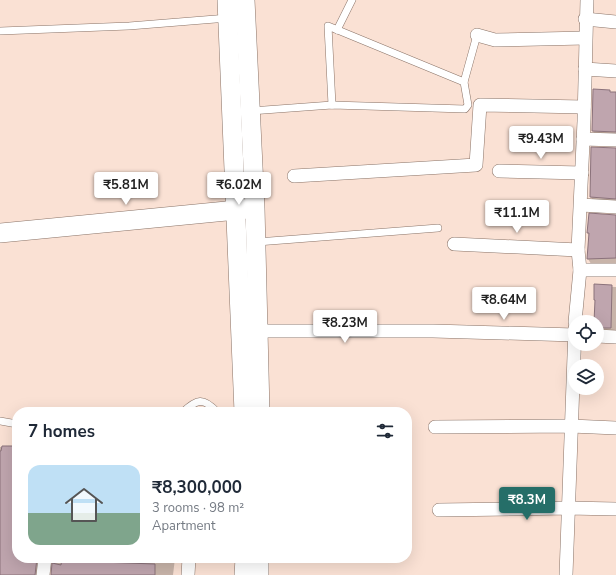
<!DOCTYPE html>
<html lang="en">
<head>
<meta charset="utf-8">
<style>
	body { margin:0; font-family:"Nunito Sans",sans-serif; background:#f2f2f3; color:#1f2937; height:100vh; display:flex; flex-direction:column; font-size:15px; white-space:nowrap }
	* { box-sizing:border-box; margin:0 }
	p { font-size:13px; color:#747a83 }
	.icon { flex:none; width:22px; height:22px; fill:none; stroke:currentColor; stroke-width:2; stroke-linecap:round; stroke-linejoin:round }
	.map { position:relative; flex:1; overflow:hidden }
	.details { position:absolute; left:12px; top:407px; width:400px; height:156px; display:flex; flex-direction:column; background:#fff; border-radius:16px; box-shadow:0 4px 16px #0002 }
	.details>* { flex:none }
	.fabs { position:absolute; left:568px; top:315px; display:grid; gap:8px }
	.fabs a { display:grid; place-items:center; width:36px; height:36px; border-radius:50%; background:#fff; box-shadow:0 4px 16px #0002; font-size:20px }
	.price { position:absolute; translate:-50% -34px; padding:0 9px; border-radius:4px; background:#fff; color:#222; font-size:13px; line-height:26px; filter:drop-shadow(0 1px 2px #0008) }
	.price::after { content:''; position:absolute; left:50%; top:24px; width:12px; height:9px; margin-left:-6px; background:inherit; clip-path:polygon(0 0,100% 0,50% 100%) }
	.price.on { background:#256e68; color:#fff }
	ul { padding:0; list-style:none }
	li { display:flex; align-items:center; gap:12px; height:100px; padding:0 16px }
	li span { display:grid; place-items:center; flex:none; width:112px; height:80px; border-radius:12px; color:#555 }
	li>.icon { margin-inline-start:auto }
	span .icon { width:48px; height:48px; fill:#fffc; stroke-width:1 }
	li b { font-size:17px }
	h2 { display:flex; justify-content:space-between; align-items:center; height:48px; padding:0 16px; font-size:17px }
	.map>svg:first-child { display:block }
</style>
</head>
<body>
<div class="map">
<svg width="616" height="575" viewBox="0 0 616 575">
	<rect width="100%" height="100%" fill="#fae1d4"/>
	<g fill="#0003">
		<path d="M 610,93 L 616,93 L 616,140 L 597,139 L 593,131 Z"/>
		<path d="M 592,148 L 616,149 L 616,207 L 595,205 L 591,197 Z"/>
		<path d="M 590,215 L 616,216 L 616,269 L 593,267 L 588,259 L 589,236 L 588,233 Z"/>
		<path d="M 595,286 L 616,287 L 616,336 L 597,333 L 597,322 L 595,322 L 596,303 L 595,300 Z"/>
		<path d="M 0,447 L 17,447 L 17,558 L 175,558 L 173,575 L 52,575 L 53,562 L 48,563 L 43,575 L 0,575 Z"/>
	</g>
	<g fill="#bfa5ae" stroke="#8b727b">
		<path d="M 593,89 L 610,90 L 610,92 L 616,92 L 616,132 L 592,131 Z"/>
		<path d="M 591,147 L 616,148 L 616,199 L 590,197 Z"/>
		<path d="M 589,213 L 616,215 L 616,258 L 587,259 L 589,233 L 587,233 Z"/>
		<path d="M 594,284 L 612,285 L 611,328 L 597,328 L 597,322 L 594,322 L 595,300 L 594,300 Z"/>
		<path d="M 2,446 L 13,446 L 13,451 L 17,451 L 17,558 L 37,558 L 35,575 L 0,575 L 0,451 L 1,451 Z"/>
		<path d="M 62,558 L 71,558 L 72,561 L 155,564 L 155,575 L 51,575 L 52,563 L 61,565 Z"/>
	</g>
	<g fill="none" stroke-linecap="round" stroke-linejoin="round">
		<g stroke="#8a7367" stroke-width="8">
			<g id="lane">
				<path d="M 337,30 L 352,0"/>
				<path d="M 0,31 L 129,26 L 228,18"/>
				<path d="M 332,105 L 328,26 L 464,82"/>
				<path d="M 251,111 L 332,105 L 465,109 L 468,105 L 464,82 L 477,35"/>
				<path d="M 257,242 L 438,228"/>
				<path d="M 183,412 C 197,399 203,397 217,412"/>
				<path d="M 0,421 L 17,424"/>
			</g>
		</g>
		<g stroke="#8a7367" stroke-width="14">
			<g id="street">
				<path d="M 585,19 L 616,22"/>
				<path d="M 477,35 L 495,40 L 585,38"/>
				<path d="M 585,69 L 616,71"/>
				<path d="M 583,139 L 616,140"/>
				<path d="M 499,171 L 582,173"/>
				<path d="M 294,176 L 476,165 L 480,105 L 584,107"/>
				<path d="M 581,205 L 616,207"/>
				<path d="M 454,244 L 578,250"/>
				<path d="M 580,270 L 616,270"/>
				<path d="M 575,322 L 580,270 L 578,250 L 584,121 L 587,0"/>
				<path d="M 258,331 L 433,331 L 575,335"/>
				<path d="M 597,336 L 616,337"/>
				<path d="M 435,427 L 571,426 L 616,428"/>
				<path d="M 439,510 L 568,508 L 616,509"/>
				<path d="M 43,575 L 45,558"/>
				<path d="M 188,575 L 189,558"/>
				<path d="M 566,575 L 575,328"/>
			</g>
		</g>
		<g stroke="#8a7367" stroke-width="20">
			<g id="secondary">
				<path d="M 227,0 L 244,412"/>
				<path d="M 245,0 L 255,208 L 260,412"/>
				<path d="M 0,233 L 247,209"/>
				<path d="M 244,575 L 245,558"/>
				<path d="M 259,575 L 259,558"/>
			</g>
		</g>
		<use href="#lane" stroke="#fff" stroke-width="7"/>
		<use href="#street" stroke="#fff" stroke-width="13"/>
		<use href="#secondary" stroke="#fff" stroke-width="19"/>
	</g>
</svg>
<div class="fabs">
<a><svg class="icon" aria-label="locate" viewBox="0 0 24 24"><circle cx="12" cy="12" r="6"/><path d="M12 2v4M12 18v4M2 12h4M18 12h4"/></svg></a>
<a><svg class="icon" aria-label="layers" viewBox="0 0 24 24"><path d="M12 4l9 5-9 5-9-5zM3 14l9 5 9-5"/></svg></a>
</div>
<b class="price" style="left:541px;top:160px">₹9.43M</b>
<b class="price" style="left:126px;top:206px">₹5.81M</b>
<b class="price" style="left:239px;top:206px">₹6.02M</b>
<b class="price" style="left:517px;top:234px">₹11.1M</b>
<b class="price" style="left:504px;top:321px">₹8.64M</b>
<b class="price" style="left:345px;top:344px">₹8.23M</b>
<b class="price on" style="left:527px;top:521px">₹8.3M</b>
<section class="details">
<h2>7 homes<svg class="icon" aria-label="filters" viewBox="0 0 24 24"><path d="M4 7h16M4 17h16"/><circle cx="9" cy="7" r="2"/><circle cx="15" cy="17" r="2"/></svg></h2>
<ul>
<li><span style="background:linear-gradient(#bfe0f5 60%,#7fa58c 0)"><svg class="icon" aria-label="home" viewBox="0 0 24 24"><path d="M3 11l9-7 9 7M6 9v11h12V9"/></svg></span><div><b>₹8,300,000</b><p>3 rooms · 98 m²</p><p>Apartment</p></div></li>
</ul>
</section>
</div>
</body>
</html>
